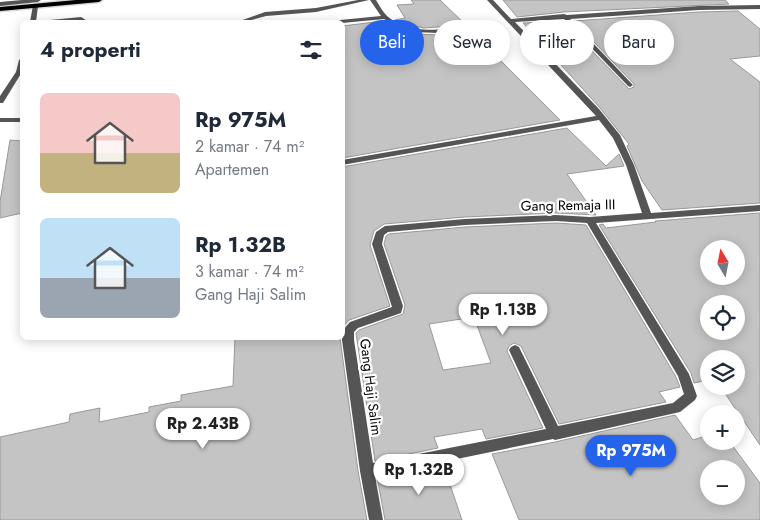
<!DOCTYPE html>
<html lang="id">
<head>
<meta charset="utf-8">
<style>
	body { margin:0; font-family:Jost,sans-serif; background:#f6f6f7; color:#1f2937; height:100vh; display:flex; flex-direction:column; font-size:19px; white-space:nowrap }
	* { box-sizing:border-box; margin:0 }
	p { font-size:16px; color:#747a83 }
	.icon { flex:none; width:28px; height:28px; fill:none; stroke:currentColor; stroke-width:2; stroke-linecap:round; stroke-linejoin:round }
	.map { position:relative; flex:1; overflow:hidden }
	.drawer { position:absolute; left:20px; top:20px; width:325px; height:320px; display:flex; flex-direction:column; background:#fff; border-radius:8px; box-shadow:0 2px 12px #0003 }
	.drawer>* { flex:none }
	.guide { position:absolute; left:360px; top:20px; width:325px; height:45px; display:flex; gap:10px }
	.needle { width:32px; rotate:350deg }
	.buttons { position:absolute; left:700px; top:240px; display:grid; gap:10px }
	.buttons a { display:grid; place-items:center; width:45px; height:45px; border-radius:50%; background:#fff; box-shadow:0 2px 12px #0003; font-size:25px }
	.price { position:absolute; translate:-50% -42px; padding:0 11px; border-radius:18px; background:#fff; color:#222; font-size:16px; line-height:32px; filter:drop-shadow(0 1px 2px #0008) }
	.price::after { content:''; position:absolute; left:50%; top:30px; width:15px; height:11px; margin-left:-8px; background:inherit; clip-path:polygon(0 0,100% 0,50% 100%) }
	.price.on { background:#2563eb; color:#fff }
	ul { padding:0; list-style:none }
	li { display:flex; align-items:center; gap:15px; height:125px; padding:0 20px }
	li span { display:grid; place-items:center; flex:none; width:140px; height:100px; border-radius:8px; color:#555 }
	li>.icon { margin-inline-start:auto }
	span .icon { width:60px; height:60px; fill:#fffc; stroke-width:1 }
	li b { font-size:21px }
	h2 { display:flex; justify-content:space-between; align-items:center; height:60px; padding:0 20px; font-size:21px }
	.tag { padding:0 18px; border-radius:22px; background:#fff; box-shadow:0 2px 12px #0003; font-size:18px; line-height:45px }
	.tag.on { background:#2563eb; color:#fff }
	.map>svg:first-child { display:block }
</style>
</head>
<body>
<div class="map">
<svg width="760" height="520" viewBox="0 0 760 520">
	<rect width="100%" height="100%" fill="#fff"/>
	<g fill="#c4c4c4" stroke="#999" fill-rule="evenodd">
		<path d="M 411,0 L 440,0 L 466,25 L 424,28 L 409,25 L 395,20 L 405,18 L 397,5 L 414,4 Z"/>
		<path d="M 503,0 L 725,0 L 729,4 L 564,12 L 517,17 Z"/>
		<path d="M 738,11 L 760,29 L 760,56 L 730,59 L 760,82 L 760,203 L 662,210 L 642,181 L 627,146 L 629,144 L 600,108 L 523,23 L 563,21 L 629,89 L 634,87 L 634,84 L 574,21 L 699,12 Z"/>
		<path d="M 384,21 L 397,29 L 415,34 L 439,35 L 472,32 L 560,120 L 342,158 L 342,26 Z"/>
		<path d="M 567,128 L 606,166 L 619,154 L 624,166 L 567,174 L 596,215 L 556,213 L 465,217 L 384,224 L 374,231 L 370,245 L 390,306 L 349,320 L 342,328 L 342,167 Z"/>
		<path d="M 10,140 L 22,141 L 22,213 L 0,218 L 0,202 Z"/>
		<path d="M 760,213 L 760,445 L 720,386 L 736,386 L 736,359 L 709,359 L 709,380 L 694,383 L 691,373 L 599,225 L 603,224 L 606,228 L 656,222 L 655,221 ZM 709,249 L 736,249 L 736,276 L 709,276 ZM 709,304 L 736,304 L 736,331 L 709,331 Z"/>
		<path d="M 556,223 L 586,225 L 676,377 L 680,387 L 659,392 L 666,402 L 559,424 L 521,346 L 514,343 L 509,346 L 507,351 L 543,428 L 486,439 L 482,429 L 434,437 L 438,448 L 375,461 L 356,333 L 359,330 L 403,314 L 405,305 L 384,244 L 386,236 L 389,234 L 465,227 ZM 474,317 L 491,363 L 443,370 L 429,324 Z"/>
		<path d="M 235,338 L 340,338 L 358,471 L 367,520 L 0,520 L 0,437 L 69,422 L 70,414 L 100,408 L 99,422 L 149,412 L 149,407 L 181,401 L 181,395 L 233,386 Z"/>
		<path d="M 675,415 L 693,440 L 709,435 L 709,441 L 729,441 L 760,483 L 760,520 L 519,520 L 492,454 L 555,442 ZM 709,469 L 736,469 L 736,496 L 709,496 Z"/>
		<path d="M 443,464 L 462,520 L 385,520 L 377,477 Z"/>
	</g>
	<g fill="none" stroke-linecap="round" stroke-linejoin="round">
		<g stroke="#dbdbdb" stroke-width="3">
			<path id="primary" d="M 76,0 L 102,0 L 99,2 L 0,11 L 0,7 Z"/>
		</g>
		<g fill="#555" fill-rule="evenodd">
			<path d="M 22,0 L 41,0 L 38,2 L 0,6 L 0,2 Z"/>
			<path d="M 358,0 L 369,0 L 316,12 L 266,16 L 244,22 L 237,22 L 265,12 L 316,8 Z"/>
			<path d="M 370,0 L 376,0 C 379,5 383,12 387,16 C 403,30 428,31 447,29 C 463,28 480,23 493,33 L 490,35 L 475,30 L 439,33 L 415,32 L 398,27 L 384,19 L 342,23 L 337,22 L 340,20 L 381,16 Z"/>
			<path d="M 33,5 L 38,6 L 36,22 L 30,22 Z"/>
			<path d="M 81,17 L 89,22 L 47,22 L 50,20 Z"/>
			<path d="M 22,58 L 22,72 L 3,103 L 0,103 L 0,96 L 16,72 L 19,60 Z"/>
			<rect x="0" y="118" width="22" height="4"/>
		</g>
		<path fill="#555" fill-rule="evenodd" d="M 487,0 L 493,0 L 511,19 L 564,14 L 567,15 L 699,6 L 760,5 L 760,9 L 699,10 L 570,19 L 632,84 L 633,85 L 630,87 L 628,86 L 564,19 L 515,22 L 599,109 L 620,135 L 634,165 L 651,213 L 760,205 L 760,211 L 596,223 L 689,374 L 697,396 L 695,400 L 680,412 L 555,440 L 553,439 L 375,476 L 383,520 L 369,520 L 360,471 L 342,340 L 343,330 L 350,322 L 392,307 L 372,244 L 376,232 L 385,226 L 465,219 L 556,215 L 590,217 L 642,213 L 626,165 L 613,138 L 599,120 L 342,165 L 342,160 L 596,116 ZM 556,221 L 587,223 L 678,376 L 684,394 L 673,403 L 558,426 L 519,347 L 515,345 L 511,347 L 509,350 L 546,429 L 373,463 L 354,340 L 354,332 L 358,328 L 401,313 L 403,306 L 382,244 L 384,235 L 388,232 L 465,225 Z"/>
		<use href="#primary" fill="#000" fill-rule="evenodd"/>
	</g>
	<g text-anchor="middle" stroke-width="4.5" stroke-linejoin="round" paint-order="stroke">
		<g font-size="14" fill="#000" stroke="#fff">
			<text transform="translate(568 205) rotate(-1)" y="5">Gang Remaja III</text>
			<text transform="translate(371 387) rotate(83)" y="5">Gang Haji Salim</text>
		</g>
	</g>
</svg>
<div class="buttons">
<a><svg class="needle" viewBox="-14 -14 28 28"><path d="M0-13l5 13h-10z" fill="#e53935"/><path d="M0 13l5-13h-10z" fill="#747a83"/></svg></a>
<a><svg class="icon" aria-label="locate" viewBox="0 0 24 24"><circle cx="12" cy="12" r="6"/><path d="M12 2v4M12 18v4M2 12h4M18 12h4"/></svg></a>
<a><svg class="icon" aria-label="layers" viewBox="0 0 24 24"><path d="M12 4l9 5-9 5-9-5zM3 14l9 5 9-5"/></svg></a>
<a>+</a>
<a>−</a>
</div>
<b class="price" style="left:503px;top:336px">Rp 1.13B</b>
<b class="price" style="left:203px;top:450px">Rp 2.43B</b>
<b class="price on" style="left:631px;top:477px">Rp 975M</b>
<b class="price" style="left:419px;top:496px">Rp 1.32B</b>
<div class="guide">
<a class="tag on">Beli</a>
<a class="tag">Sewa</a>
<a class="tag">Filter</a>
<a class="tag">Baru</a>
</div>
<section class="drawer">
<h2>4 properti<svg class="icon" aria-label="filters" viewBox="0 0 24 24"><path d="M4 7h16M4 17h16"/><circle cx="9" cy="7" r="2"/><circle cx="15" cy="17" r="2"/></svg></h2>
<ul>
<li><span style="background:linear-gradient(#f6c9c9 60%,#c2b280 0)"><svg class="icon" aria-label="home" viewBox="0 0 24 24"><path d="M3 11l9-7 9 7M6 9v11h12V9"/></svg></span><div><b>Rp 975M</b><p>2 kamar · 74 m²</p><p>Apartemen</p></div></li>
<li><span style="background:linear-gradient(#bfe0f5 60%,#9aa5b1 0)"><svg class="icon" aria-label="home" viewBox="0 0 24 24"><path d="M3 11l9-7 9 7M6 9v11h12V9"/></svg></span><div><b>Rp 1.32B</b><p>3 kamar · 74 m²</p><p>Gang Haji Salim</p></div></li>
</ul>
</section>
</div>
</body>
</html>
